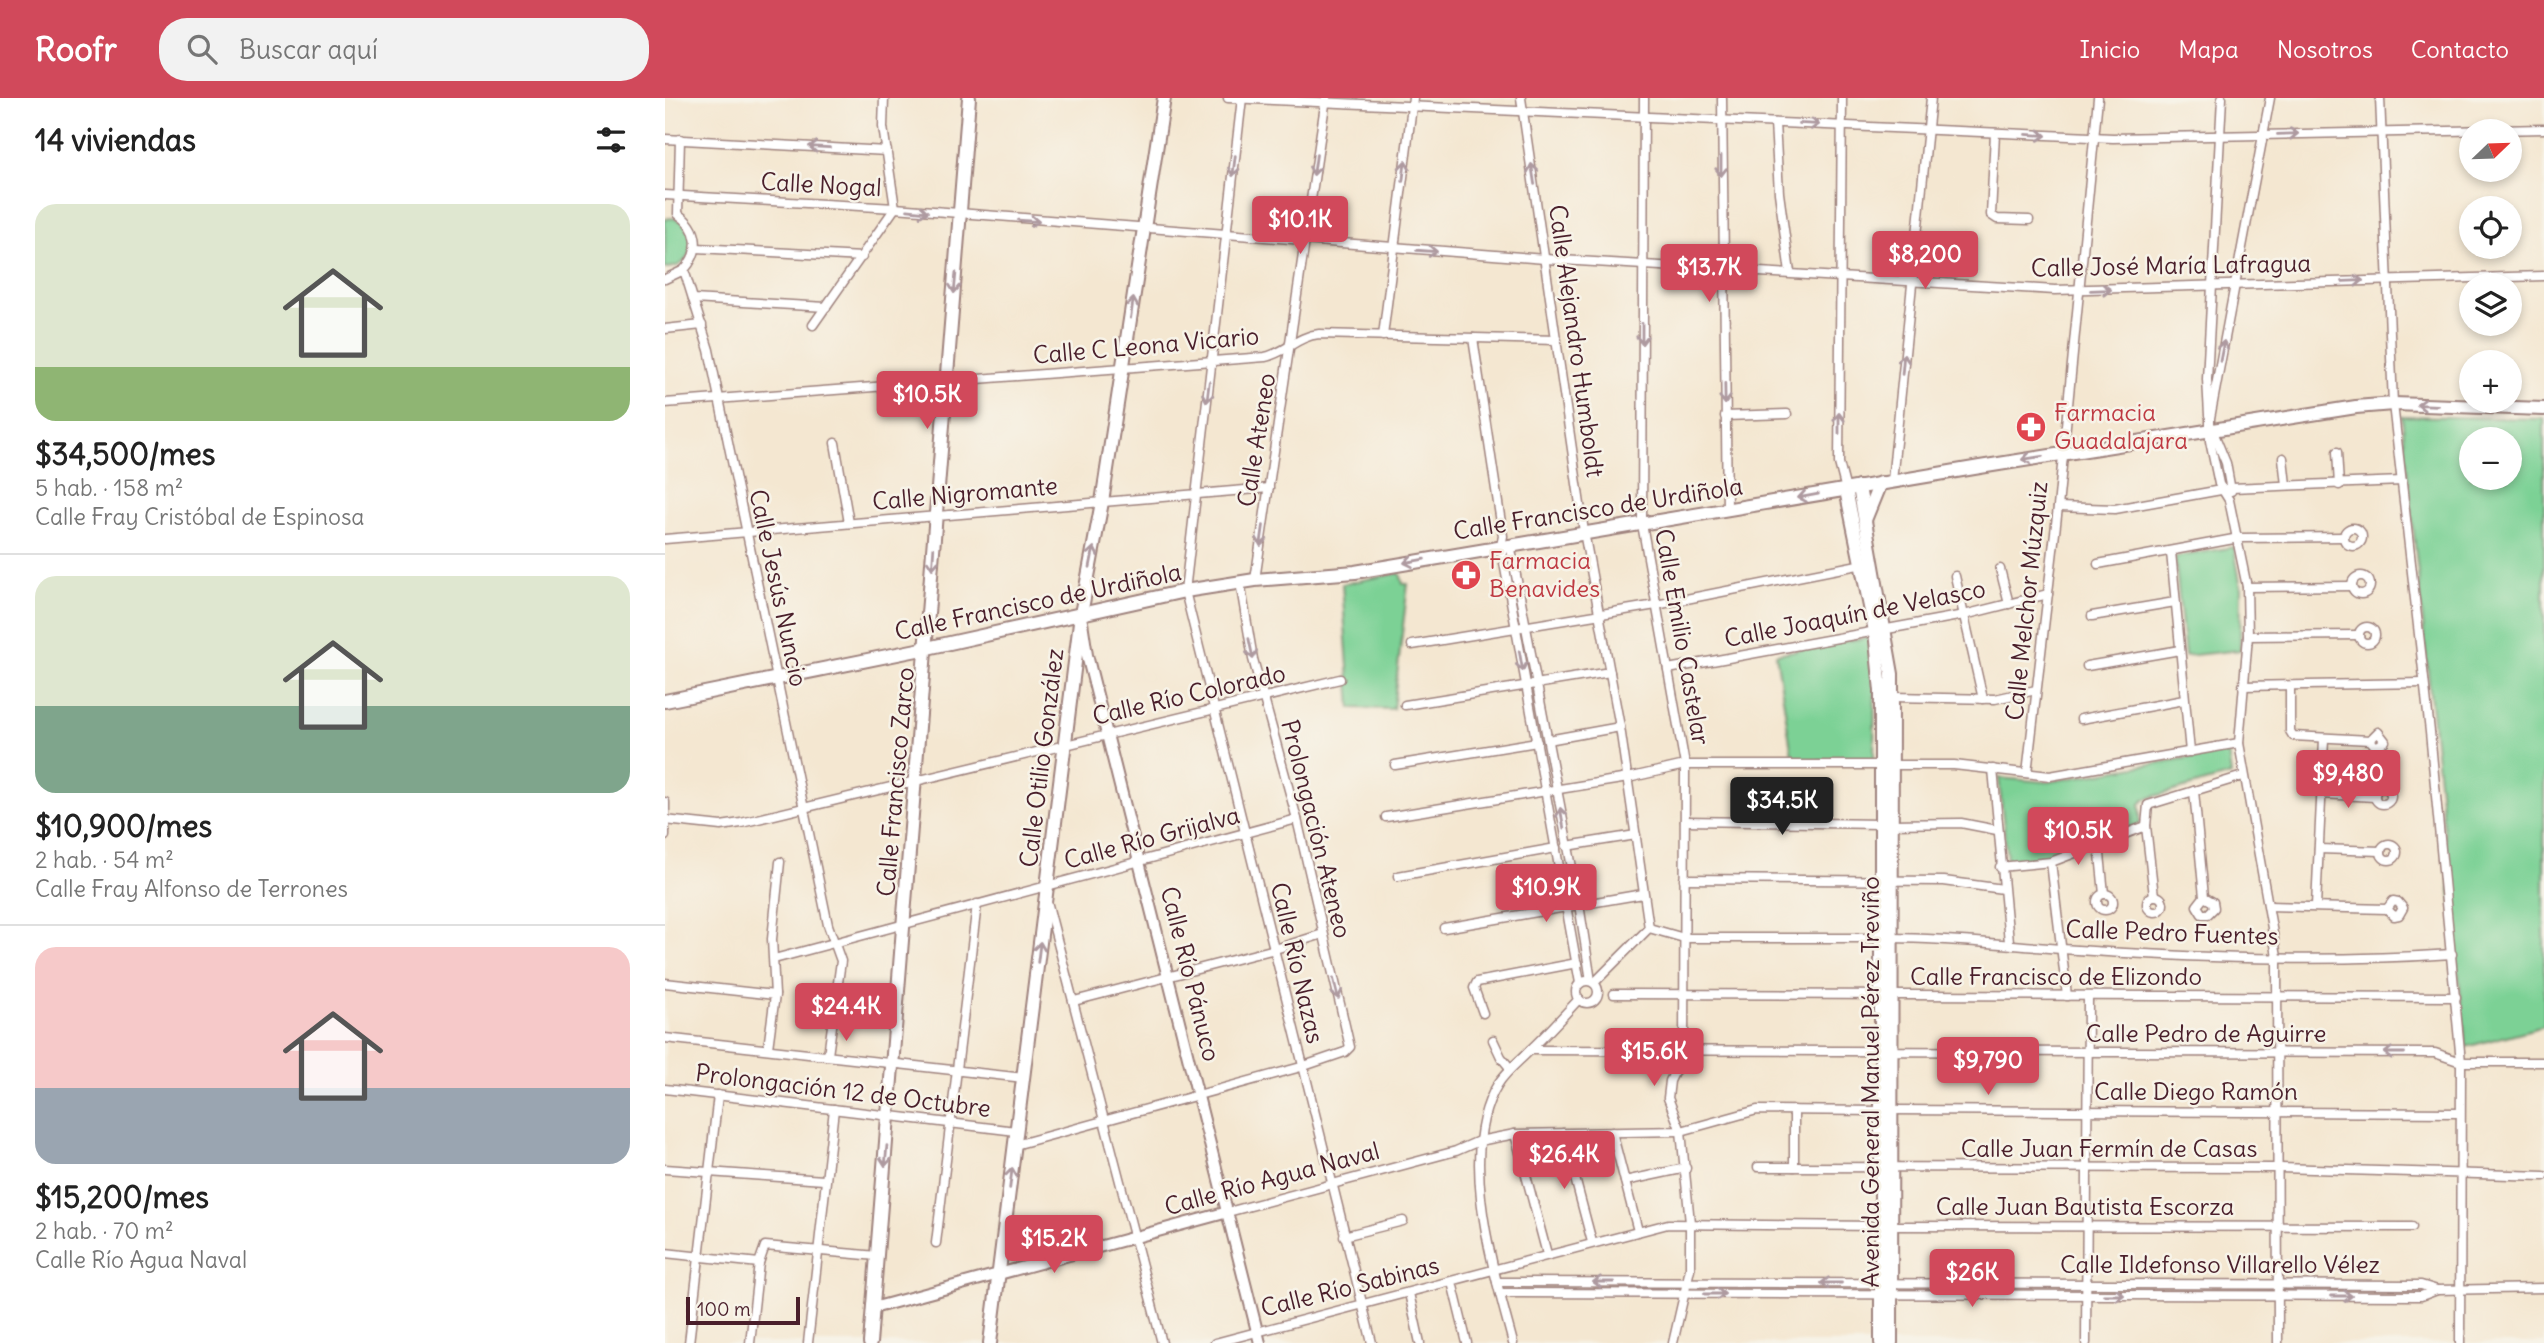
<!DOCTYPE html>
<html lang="es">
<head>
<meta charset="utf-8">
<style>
	body { margin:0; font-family:Delius,sans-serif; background:#f2f2f2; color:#222; height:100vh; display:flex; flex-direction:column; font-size:26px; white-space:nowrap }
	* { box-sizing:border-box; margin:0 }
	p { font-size:23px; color:#767676 }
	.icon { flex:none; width:38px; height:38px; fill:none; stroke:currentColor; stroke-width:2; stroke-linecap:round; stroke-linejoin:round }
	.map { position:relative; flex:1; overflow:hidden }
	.sheet { display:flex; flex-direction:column; background:#fff; width:665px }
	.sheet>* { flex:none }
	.needle { width:46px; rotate:67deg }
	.buttons { position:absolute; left:1794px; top:21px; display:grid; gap:14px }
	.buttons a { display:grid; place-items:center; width:63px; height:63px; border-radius:50%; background:#fff; box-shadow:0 4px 10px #0003; font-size:35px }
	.scale { position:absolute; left:21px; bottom:18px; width:114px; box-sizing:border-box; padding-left:7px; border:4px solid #4a1f2b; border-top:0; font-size:19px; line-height:24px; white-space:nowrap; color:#4a1f2b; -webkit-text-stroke:5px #f7f3e8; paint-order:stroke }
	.price { position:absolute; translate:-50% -60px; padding:0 16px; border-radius:7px; background:#d1495b; color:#fff; font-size:23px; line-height:46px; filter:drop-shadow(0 2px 4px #0008) }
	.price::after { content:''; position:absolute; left:50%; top:42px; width:21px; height:16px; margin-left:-10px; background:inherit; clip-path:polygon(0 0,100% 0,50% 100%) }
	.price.selected { background:#222; color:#fff }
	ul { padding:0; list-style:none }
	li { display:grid; align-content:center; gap:14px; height:371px; padding:0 35px }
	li+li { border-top:2px solid #e0e0e0 }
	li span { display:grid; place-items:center; height:217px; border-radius:21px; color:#555 }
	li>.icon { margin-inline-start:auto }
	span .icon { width:126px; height:126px; fill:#fffc; stroke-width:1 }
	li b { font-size:30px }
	h2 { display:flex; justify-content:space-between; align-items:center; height:84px; padding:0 35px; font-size:30px }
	header { display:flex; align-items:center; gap:42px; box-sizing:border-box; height:98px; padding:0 35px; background:#d1495b; color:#fff }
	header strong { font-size:33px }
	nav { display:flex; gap:38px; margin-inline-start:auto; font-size:24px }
	.search { width:490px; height:63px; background:#f2f2f2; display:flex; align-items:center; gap:18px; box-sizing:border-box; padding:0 24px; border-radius:28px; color:#767676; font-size:26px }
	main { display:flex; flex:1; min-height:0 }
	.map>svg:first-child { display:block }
</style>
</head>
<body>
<header>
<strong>Roofr</strong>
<div class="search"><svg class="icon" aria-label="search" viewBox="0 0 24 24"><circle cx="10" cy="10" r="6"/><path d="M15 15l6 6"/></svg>Buscar aquí</div>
<nav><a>Inicio</a><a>Mapa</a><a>Nosotros</a><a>Contacto</a></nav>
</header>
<main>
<section class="sheet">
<h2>14 viviendas<svg class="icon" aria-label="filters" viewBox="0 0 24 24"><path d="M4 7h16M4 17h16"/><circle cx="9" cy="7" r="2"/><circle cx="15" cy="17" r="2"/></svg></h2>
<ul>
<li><span style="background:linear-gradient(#dfe7d0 75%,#8fb573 0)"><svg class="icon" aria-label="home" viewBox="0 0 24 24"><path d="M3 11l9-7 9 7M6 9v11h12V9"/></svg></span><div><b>$34,500/mes</b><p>5 hab. · 158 m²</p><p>Calle Fray Cristóbal de Espinosa</p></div></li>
<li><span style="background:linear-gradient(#dfe7d0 60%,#7fa58c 0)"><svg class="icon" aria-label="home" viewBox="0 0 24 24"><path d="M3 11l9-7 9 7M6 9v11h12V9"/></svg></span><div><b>$10,900/mes</b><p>2 hab. · 54 m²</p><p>Calle Fray Alfonso de Terrones</p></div></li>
<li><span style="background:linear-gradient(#f6c9c9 65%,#9aa5b1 0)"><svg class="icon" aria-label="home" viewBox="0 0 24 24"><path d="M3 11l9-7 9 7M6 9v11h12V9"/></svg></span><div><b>$15,200/mes</b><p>2 hab. · 70 m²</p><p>Calle Río Agua Naval</p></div></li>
</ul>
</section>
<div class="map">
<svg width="1879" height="1245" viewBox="0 0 1879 1245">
	<rect width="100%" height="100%" fill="#f7f3e8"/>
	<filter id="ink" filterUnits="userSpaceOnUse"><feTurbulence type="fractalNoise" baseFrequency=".0143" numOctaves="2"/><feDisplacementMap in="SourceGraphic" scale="14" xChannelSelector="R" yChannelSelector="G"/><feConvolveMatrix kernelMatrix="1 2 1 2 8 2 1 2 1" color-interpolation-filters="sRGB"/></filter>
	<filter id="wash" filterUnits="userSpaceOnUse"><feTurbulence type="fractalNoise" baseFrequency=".00686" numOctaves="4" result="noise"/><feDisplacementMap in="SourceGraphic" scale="28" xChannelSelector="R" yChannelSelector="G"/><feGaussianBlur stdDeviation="1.57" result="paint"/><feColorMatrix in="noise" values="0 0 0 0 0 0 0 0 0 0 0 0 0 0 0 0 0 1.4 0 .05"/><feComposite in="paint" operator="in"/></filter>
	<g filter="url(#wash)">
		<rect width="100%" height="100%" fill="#f4e7d1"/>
		<g fill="#7bd195" stroke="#627860" stroke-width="2" fill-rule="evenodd">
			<path d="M 8,120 L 18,124 L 28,143 C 24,160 19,170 0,170 L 0,121 Z"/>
			<path d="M 1737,318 L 1879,321 L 1879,928 L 1801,949 ZM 1844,341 L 1844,380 L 1806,380 L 1806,341 Z"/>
			<path d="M 1569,449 L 1576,490 L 1575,552 L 1520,558 L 1510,459 Z"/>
			<path d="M 735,475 L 738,486 L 743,486 L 728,611 L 686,610 L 677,486 Z"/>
			<path d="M 1205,539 L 1210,568 L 1209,663 L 1128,663 L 1111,556 Z"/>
			<path d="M 1563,653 L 1566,677 L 1480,701 L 1475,706 L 1475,726 L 1382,760 L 1342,762 L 1334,680 L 1383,684 Z"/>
		</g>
	</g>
	<g filter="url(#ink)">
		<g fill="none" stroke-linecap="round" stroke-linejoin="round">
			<g stroke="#9f837e" stroke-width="11">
				<g id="minor">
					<path d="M 563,0 L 1448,40 L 1879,31"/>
					<path d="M 577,0 L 520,493 L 707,1245"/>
					<path d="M 856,0 L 919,434 L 955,629 L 984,830"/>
					<path d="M 979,0 L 977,426 L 1020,667 L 1019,954 L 1005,983 L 1003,1000 L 1016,1033 L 1025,1125 L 1025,1171 L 1008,1245"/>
					<path d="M 1057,0 L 1062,412"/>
					<path d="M 1177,0 L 1174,365 L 1181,392"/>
					<path d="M 1605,0 L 1545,320 L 1545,343 L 1554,386 L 1564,402 L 1582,489 L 1583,538 L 1574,645 L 1612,858 L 1613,1245"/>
					<path d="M 1715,0 L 1728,306 L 1765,634 L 1796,964 L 1795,1245"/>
					<path d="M 1110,25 L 1114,95 L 1125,175"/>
					<path d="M 1330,35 L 1326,117 L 1332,121 L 1364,122"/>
					<path d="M 0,41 L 222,53"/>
					<path d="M 15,41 L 13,116 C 35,131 36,153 19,172 L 44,252 L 163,827 L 176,863 L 163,957"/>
					<path d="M 0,97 L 230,110 L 880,161 L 1390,192 L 1879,178"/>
					<path d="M 32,150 L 197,159"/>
					<path d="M 0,181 L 19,172"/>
					<path d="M 28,201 L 161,209"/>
					<path d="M 148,227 L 230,110 L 218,29 L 219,0"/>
					<path d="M 0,231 L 37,227"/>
					<path d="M 718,238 L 748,0"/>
					<path d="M 808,240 L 838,438 L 836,448 L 915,885"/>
					<path d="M 0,305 L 600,259 C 620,255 633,238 654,236 L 892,242"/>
					<path d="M 1544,317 L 1542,281 L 1557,0"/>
					<path d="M 1060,318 L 1122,316"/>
					<path d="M 1547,331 L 1561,365 L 1566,393"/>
					<path d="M 170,345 L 184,425"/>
					<path d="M 1672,354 L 1674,387"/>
					<path d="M 1618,360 L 1621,387"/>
					<path d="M 1227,383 L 1266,0"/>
					<path d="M 1393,409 L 1450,411 L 1567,390 L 1737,383"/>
					<circle cx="1688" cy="439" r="9"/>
					<path d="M 0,441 L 604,390"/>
					<path d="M 845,446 L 914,806 L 926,883"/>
					<path d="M 1506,454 L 1525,654"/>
					<path d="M 1433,466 L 1574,440 L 1679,439"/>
					<path d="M 1335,471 L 1344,506"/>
					<path d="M 1290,478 L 1318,601"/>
					<circle cx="1696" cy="487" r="9"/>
					<path d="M 590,482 L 661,0"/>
					<path d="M 1582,489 L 1687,488"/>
					<path d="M 1427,518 L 1510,504"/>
					<circle cx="1702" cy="537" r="8"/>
					<path d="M 1583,538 L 1694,537"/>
					<path d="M 747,547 L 991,507 L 1198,466"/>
					<path d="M 1422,568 L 1515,552"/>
					<path d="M 1003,571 L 1299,517 L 1383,496"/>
					<path d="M 1578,588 L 1759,585"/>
					<path d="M 1625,589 L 1625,633 L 1628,638 L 1705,642 L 1711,649 L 1720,643 L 1713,634 L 1705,642"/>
					<path d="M 1227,599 L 1330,601 L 1371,592"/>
					<path d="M 740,607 L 945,574"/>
					<path d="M 1416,621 L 1519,602"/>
					<path d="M 883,642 L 955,629"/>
					<path d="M 730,667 L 872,644"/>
					<path d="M 1328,671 L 1344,844"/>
					<path d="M 1362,675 L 1393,409 L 1433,0"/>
					<circle cx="1718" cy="698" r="8"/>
					<path d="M 1529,693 L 1539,799 L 1532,808 L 1537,816 L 1543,816 L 1549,810 L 1548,804 L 1539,799"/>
					<path d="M 1657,696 L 1710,699"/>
					<path d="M 0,704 L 0,738"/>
					<path d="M 721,719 L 963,680 L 1020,667 L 1289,667 L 1385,678 L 1574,645"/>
					<path d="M 0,722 L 56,728 L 76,725 L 675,581"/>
					<path d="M 1020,723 L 1215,726"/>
					<path d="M 1226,726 L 1296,725 L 1332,732"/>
					<circle cx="1724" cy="754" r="8"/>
					<path d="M 1434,746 L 1439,796"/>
					<path d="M 902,748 L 971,737"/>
					<path d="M 1654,751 L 1716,753"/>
					<path d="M 1386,764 L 1402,898"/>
					<path d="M 1335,769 L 1386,764 L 1481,728"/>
					<path d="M 733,778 L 891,750"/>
					<path d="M 1019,781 L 1279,783 L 1338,791"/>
					<circle cx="1440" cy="804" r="8"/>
					<path d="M 1489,798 L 1481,728 L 1483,707 L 1578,678"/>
					<circle cx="1490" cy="806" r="8"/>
					<path d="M 383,807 L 497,1245"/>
					<path d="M 1604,808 L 1722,811 L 1729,818 L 1734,817 L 1738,810 L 1733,804 L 1728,803 L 1722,811"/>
					<path d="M 1651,808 L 1659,641"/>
					<path d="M 779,830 L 978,796"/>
					<path d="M 984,830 L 1019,840 L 1215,840"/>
					<path d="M 1227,840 C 1284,840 1340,847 1397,851 C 1526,860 1658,865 1787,856"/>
					<path d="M 109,861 L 632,721"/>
					<circle cx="922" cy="894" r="11"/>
					<path d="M 0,885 L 110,897"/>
					<path d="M 929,885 L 984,830"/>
					<path d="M 949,896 L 1791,899"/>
					<path d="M 409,903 L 610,851 L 658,836"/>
					<path d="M 818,915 L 809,890 L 812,884 L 912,865"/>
					<path d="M 0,940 L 359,980"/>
					<path d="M 828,942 L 836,959 L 845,970"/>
					<path d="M 103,950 L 110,897 L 107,841 L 115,764"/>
					<path d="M 865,952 L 1770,955 L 1796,964 L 1879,964"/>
					<path d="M 0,991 L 351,1033"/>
					<path d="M 1129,1012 L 1129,1069"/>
					<path d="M 1225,1012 L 1795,1015"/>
					<path d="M 947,1034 L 973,1133"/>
					<path d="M 898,1035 L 927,1144"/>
					<path d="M 850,1036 L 882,1156"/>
					<path d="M 350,1047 L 636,969 L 680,954 L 685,949 L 632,721 L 588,561 L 575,484"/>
					<path d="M 1093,1069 L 1615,1070 L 1879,1078"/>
					<path d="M 0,1071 L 159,1082"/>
					<path d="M 960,1083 L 1021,1070"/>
					<path d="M 563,1114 L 791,1053 L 814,1043 L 850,1036 L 1016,1033 L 1092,1012 L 1215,1013"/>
					<path d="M 1226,1128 L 1747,1129"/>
					<path d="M 679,1138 L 738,1123"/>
					<path d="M 271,1145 L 312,806"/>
					<path d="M 0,1155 L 94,1165"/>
					<path d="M 787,1184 L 802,1245"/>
					<path d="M 832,1184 L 1756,1187 L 1772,1192"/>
					<path d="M 744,1195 L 755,1245"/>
					<path d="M 835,1195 L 1756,1198 L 1772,1192 L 1879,1190"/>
					<path d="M 24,1245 L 53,997"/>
					<path d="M 85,1245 L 94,1165 L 100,1148 L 212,1158"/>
					<path d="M 143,1245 L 169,1011"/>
					<path d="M 550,1245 L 1003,1126 L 1216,1128"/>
					<path d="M 848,1245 C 829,1173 791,1052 833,986 C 842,972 855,963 866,951 C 883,935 898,918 914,901"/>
					<path d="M 1421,1245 L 1423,899"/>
				</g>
			</g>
			<g stroke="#9f837e" stroke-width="14">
				<g id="tertiary">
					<path d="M 417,524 L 422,557 L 595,1245"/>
					<path d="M 208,1210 L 563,1114"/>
				</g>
			</g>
			<g stroke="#9f837e" stroke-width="16">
				<g id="secondary">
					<path d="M 1194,389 L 1227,576 L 1226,1245"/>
					<path d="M 1181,392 L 1210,533 L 1216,593 L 1216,1245"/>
					<path d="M 1200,422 L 1215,385"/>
					<path d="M 0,603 L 262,550 L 520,493 L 590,482 L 690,474 L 1315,369 L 1691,309 L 1728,306 L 1879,311"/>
					<path d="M 205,1245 L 304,0"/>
					<path d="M 325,1245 L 416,516 L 437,404 L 499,0"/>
				</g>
			</g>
			<use href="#minor" stroke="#fff" stroke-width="8"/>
			<use href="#tertiary" stroke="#fff" stroke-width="10"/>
			<use href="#secondary" stroke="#fff" stroke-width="12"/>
		</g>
		<defs><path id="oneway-shaft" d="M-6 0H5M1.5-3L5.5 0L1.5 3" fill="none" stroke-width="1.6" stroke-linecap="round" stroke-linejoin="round" transform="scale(1.75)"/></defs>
		<g stroke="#ae9aa0">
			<use href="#oneway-shaft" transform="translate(1144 26) rotate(3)"/>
			<use href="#oneway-shaft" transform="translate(1623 36) rotate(-2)"/>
			<use href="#oneway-shaft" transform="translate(1371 37) rotate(3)"/>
			<use href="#oneway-shaft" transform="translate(154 49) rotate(-177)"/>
			<use href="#oneway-shaft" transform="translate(650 67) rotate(98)"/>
			<use href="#oneway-shaft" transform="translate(569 68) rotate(97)"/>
			<use href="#oneway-shaft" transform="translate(1056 68) rotate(90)"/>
			<use href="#oneway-shaft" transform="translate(739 73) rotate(-83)"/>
			<use href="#oneway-shaft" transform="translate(868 76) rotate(-99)"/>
			<use href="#oneway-shaft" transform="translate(253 113) rotate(6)"/>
			<use href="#oneway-shaft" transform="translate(364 123) rotate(4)"/>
			<use href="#oneway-shaft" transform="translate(762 153) rotate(4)"/>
			<use href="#oneway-shaft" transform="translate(1688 183) rotate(-2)"/>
			<use href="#oneway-shaft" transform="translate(290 185) rotate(95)"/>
			<use href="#oneway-shaft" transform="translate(1436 192) rotate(-2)"/>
			<use href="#oneway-shaft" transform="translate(467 210) rotate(-82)"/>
			<use href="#oneway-shaft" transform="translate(977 236) rotate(90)"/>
			<use href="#oneway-shaft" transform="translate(1557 253) rotate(-79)"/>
			<use href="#oneway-shaft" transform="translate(1238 266) rotate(-85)"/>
			<use href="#oneway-shaft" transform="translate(543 294) rotate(97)"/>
			<use href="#oneway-shaft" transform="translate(1060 296) rotate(89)"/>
			<use href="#oneway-shaft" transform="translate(1762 307) rotate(-178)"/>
			<use href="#oneway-shaft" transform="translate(1174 325) rotate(-90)"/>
			<use href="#oneway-shaft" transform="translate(1367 360) rotate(171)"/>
			<use href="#oneway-shaft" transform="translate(1143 398) rotate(170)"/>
			<use href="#oneway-shaft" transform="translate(597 438) rotate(98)"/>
			<use href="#oneway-shaft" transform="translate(427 459) rotate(-79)"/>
			<use href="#oneway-shaft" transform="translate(268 461) rotate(94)"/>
			<use href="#oneway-shaft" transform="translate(749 463) rotate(170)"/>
			<use href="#oneway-shaft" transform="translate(586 551) rotate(78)"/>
			<use href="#oneway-shaft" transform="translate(856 563) rotate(80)"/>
			<use href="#oneway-shaft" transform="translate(897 720) rotate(-100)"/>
			<use href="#oneway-shaft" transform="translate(374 854) rotate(-83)"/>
			<use href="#oneway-shaft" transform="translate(671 891) rotate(76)"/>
			<use href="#oneway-shaft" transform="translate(1729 955) rotate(180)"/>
			<use href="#oneway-shaft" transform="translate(221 1058) rotate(95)"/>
			<use href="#oneway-shaft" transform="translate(346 1080) rotate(-83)"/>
			<use href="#oneway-shaft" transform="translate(938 1184) rotate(-180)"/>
			<use href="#oneway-shaft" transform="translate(1166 1185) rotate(-180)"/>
			<use href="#oneway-shaft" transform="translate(1050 1196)"/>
			<use href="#oneway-shaft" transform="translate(1449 1197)"/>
			<use href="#oneway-shaft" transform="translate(1677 1198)"/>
		</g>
	</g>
	<defs>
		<g id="pharmacy-disc" transform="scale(1.575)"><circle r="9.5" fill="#e0444e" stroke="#f7f3e8"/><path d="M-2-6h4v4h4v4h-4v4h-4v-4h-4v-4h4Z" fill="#fff"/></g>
	</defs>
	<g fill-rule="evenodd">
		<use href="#pharmacy-disc" x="1366" y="329"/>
		<use href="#pharmacy-disc" x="801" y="477"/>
	</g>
	<g text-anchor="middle" stroke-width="5" stroke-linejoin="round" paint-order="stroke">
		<g font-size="24" fill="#4a1f2b" stroke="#f7f3e8">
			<text transform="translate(156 87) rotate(3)" y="8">Calle Nogal</text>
			<text transform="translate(1506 168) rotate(-1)" y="8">Calle José María Lafragua</text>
			<text transform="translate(911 243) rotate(82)" y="8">Calle Alejandro Humboldt</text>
			<text transform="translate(481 248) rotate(-5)" y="8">Calle C Leona Vicario</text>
			<text transform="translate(592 342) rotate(-81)" y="8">Calle Ateneo</text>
			<text transform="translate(300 396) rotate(-5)" y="8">Calle Nigromante</text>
			<text transform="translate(933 411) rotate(-9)" y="8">Calle Francisco de Urdiñola</text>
			<text transform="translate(113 490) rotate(78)" y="8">Calle Jesús Nuncio</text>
			<text transform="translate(1362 503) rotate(-84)" y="8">Calle Melchor Múzquiz</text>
			<text transform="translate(373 504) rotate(-12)" y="8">Calle Francisco de Urdiñola</text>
			<text transform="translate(1190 516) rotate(-11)" y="8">Calle Joaquín de Velasco</text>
			<text transform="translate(1017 539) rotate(80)" y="8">Calle Emilio Castelar</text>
			<text transform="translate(524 597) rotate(-13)" y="8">Calle Río Colorado</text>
			<text transform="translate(377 660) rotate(-83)" y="8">Calle Otilio González</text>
			<text transform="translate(231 684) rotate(-85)" y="8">Calle Francisco Zarco</text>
			<text transform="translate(651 731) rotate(76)" y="8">Prolongación Ateneo</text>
			<text transform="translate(487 740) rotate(-15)" y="8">Calle Río Grijalva</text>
			<text transform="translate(1507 835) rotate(2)" y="8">Calle Pedro Fuentes</text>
			<text transform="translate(632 865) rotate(77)" y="8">Calle Río Nazas</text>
			<text transform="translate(525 876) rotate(76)" y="8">Calle Río Pánuco</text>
			<text x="1391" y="887">Calle Francisco de Elizondo</text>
			<text x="1541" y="944">Calle Pedro de Aguirre</text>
			<text transform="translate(1206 984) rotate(-90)" y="8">Avenida General Manuel Pérez Treviño</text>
			<text transform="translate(178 993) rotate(7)" y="8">Prolongación 12 de Octubre</text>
			<text x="1531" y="1002">Calle Diego Ramón</text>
			<text x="1444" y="1059">Calle Juan Fermín de Casas</text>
			<text transform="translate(607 1081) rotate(-15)" y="8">Calle Río Agua Naval</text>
			<text x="1420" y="1117">Calle Juan Bautista Escorza</text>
			<text x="1555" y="1175">Calle Ildefonso Villarello Vélez</text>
			<text transform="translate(685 1189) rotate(-14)" y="8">Calle Río Sabinas</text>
		</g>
		<g font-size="24" fill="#be3a42" stroke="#f7f3e8" text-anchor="start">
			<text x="1389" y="323">Farmacia<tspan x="1389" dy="28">Guadalajara</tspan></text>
			<text x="824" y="471">Farmacia<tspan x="824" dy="28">Benavides</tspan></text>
		</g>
	</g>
</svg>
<div class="buttons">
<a><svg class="needle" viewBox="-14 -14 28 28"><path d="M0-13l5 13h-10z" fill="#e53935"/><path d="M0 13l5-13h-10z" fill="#767676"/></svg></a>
<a><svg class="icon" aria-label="locate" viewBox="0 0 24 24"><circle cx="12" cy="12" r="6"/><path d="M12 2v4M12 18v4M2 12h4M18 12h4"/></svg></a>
<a><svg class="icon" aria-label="layers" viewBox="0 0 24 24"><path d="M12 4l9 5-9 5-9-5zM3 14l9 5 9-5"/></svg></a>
<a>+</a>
<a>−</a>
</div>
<div class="scale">100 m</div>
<b class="price" style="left:635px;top:158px">$10.1K</b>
<b class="price" style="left:1260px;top:193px">$8,200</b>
<b class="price" style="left:1044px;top:206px">$13.7K</b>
<b class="price" style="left:262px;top:333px">$10.5K</b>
<b class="price" style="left:1683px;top:712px">$9,480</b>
<b class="price selected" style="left:1117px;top:739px">$34.5K</b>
<b class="price" style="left:1413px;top:769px">$10.5K</b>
<b class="price" style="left:881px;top:826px">$10.9K</b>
<b class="price" style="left:181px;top:945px">$24.4K</b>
<b class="price" style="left:989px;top:990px">$15.6K</b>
<b class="price" style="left:1323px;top:999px">$9,790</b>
<b class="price" style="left:899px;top:1093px">$26.4K</b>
<b class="price" style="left:389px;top:1177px">$15.2K</b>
<b class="price" style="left:1307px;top:1211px">$26K</b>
</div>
</main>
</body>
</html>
